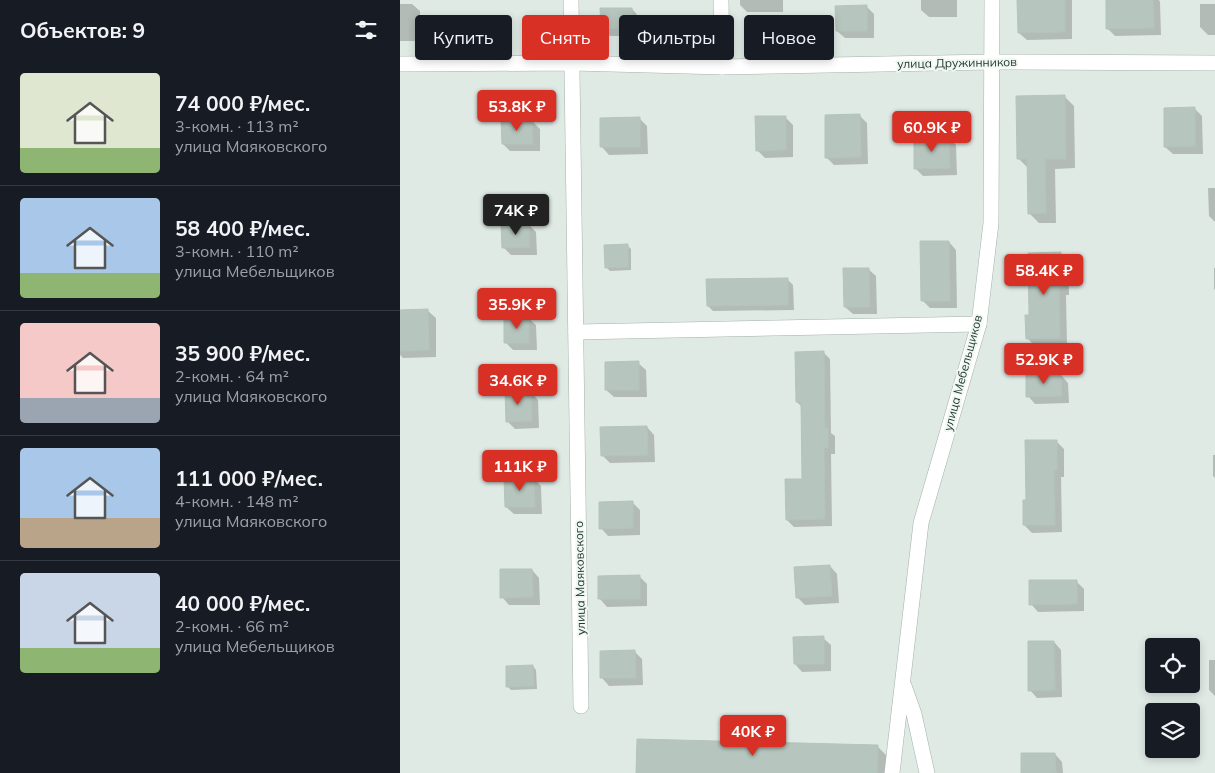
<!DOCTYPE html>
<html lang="ru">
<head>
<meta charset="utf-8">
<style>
	body { margin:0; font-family:Mulish,sans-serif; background:#20242c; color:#f1f3f6; height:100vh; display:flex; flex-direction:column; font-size:19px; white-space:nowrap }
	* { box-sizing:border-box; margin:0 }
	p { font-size:16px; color:#9ea1a6 }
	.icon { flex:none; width:28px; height:28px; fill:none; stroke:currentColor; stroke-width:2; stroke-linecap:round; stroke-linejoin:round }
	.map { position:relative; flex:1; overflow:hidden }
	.drawer { display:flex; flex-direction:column; background:#171b24; width:400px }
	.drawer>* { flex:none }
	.banner { position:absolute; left:15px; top:15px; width:475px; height:45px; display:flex; gap:10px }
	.controls { position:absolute; left:745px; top:638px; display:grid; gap:10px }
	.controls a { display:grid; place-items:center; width:55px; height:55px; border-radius:5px; background:#171b24; box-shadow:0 2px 8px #0003; font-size:25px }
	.price { position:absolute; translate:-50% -42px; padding:0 11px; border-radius:5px; background:#d93025; color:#fff; font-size:16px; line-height:32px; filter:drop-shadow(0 1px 2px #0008) }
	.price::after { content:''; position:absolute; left:50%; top:30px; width:15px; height:11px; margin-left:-8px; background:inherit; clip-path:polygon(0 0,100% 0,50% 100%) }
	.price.current { background:#222; color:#fff }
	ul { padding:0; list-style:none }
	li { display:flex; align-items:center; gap:15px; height:125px; padding:0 20px }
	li+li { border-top:1px solid #363941 }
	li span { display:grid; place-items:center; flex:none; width:140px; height:100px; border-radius:5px; color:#555 }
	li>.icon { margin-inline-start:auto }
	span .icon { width:60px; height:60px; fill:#fffc; stroke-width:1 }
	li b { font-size:21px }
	h2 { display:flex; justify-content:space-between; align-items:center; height:60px; padding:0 20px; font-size:21px }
	.tag { padding:0 18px; border-radius:5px; background:#171b24; box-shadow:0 2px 8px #0003; font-size:18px; line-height:45px }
	.tag.current { background:#d93025; color:#fff }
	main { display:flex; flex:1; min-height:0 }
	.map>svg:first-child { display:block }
</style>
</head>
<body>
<main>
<section class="drawer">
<h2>Объектов: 9<svg class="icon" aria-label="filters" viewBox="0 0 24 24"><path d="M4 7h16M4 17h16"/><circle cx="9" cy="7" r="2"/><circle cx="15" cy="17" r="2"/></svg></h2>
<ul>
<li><span style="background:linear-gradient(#dfe7d0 75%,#8fb573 0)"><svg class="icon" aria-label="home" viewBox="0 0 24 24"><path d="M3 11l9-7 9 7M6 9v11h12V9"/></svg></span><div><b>74 000 ₽/мес.</b><p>3-комн. · 113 m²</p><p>улица Маяковского</p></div></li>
<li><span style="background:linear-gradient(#a9c7e8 75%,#8fb573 0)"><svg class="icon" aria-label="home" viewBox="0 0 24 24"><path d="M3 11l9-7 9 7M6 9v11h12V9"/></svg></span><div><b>58 400 ₽/мес.</b><p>3-комн. · 110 m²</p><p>улица Мебельщиков</p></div></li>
<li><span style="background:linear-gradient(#f6c9c9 75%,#9aa5b1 0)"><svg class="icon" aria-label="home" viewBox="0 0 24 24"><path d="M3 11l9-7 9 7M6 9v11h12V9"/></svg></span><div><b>35 900 ₽/мес.</b><p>2-комн. · 64 m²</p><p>улица Маяковского</p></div></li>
<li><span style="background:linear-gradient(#a9c7e8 70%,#b9a48a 0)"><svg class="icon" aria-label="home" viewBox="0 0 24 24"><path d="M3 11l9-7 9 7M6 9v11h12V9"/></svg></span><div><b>111 000 ₽/мес.</b><p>4-комн. · 148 m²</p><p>улица Маяковского</p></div></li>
<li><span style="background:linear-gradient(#c9d6e8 75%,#8fb573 0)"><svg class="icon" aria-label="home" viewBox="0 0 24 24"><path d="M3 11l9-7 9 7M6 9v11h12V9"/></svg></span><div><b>40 000 ₽/мес.</b><p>2-комн. · 66 m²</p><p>улица Мебельщиков</p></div></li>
</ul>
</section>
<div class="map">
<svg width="815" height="773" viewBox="0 0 815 773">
	<rect width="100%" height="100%" fill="#e0eae5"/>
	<g fill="#0003">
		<path d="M 340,0 L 383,0 L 383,12 L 347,12 L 340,5 Z"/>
		<path d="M 521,0 L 557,0 L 557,17 L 529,17 L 521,10 Z"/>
		<path d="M 618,0 L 672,0 L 672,39 L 627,40 L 619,33 Z"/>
		<path d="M 707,0 L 759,0 L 760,2 L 761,35 L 715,36 L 708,29 Z"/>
		<path d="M 0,4 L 12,4 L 20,11 L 20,41 L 0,41 Z"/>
		<path d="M 800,4 L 815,4 L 815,35 L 808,35 L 800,27 Z"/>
		<path d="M 466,6 L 474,14 L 474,38 L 445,38 L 437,31 Z"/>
		<path d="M 232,9 L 239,17 L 240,36 L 210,36 L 202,28 Z"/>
		<path d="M 664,96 L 674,106 L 675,168 L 655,169 L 656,223 L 639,223 L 629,213 L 628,168 L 619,159 Z"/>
		<path d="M 794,108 L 802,116 L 803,154 L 773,154 L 765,147 Z"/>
		<path d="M 459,115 L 467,123 L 468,164 L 434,165 L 426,157 Z"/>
		<path d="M 385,117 L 393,125 L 393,157 L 365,158 L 357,150 Z"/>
		<path d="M 239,118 L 247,126 L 248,154 L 209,155 L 202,147 Z"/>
		<path d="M 132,121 L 140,129 L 140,151 L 110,151 L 103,144 Z"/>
		<path d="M 549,138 L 556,145 L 557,175 L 523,176 L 515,168 Z"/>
		<path d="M 808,188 L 815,188 L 815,222 L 809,216 Z"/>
		<path d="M 129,225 L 136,232 L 137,255 L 111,255 L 103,247 Z"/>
		<path d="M 549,242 L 556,250 L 557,308 L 530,308 L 523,301 Z"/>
		<path d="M 227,245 L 231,249 L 231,270 L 210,271 L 206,267 Z"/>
		<path d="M 660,254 L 668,261 L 669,295 L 666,295 L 667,345 L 635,346 L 627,338 L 631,316 Z"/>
		<path d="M 814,268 L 815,268 L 815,290 L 814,289 Z"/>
		<path d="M 468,269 L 476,276 L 477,314 L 453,314 L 445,307 Z"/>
		<path d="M 387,279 L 393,285 L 394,310 L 313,311 L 308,306 Z"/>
		<path d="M 0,311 L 28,311 L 36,318 L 36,357 L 3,358 L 0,355 Z"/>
		<path d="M 128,318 L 136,325 L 137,350 L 113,350 L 106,343 Z"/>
		<path d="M 423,352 L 430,359 L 431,433 L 435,436 L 435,454 L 431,454 L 432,526 L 394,527 L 387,520 L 403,480 L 402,407 L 397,402 Z"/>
		<path d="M 238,363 L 246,370 L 247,397 L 214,397 L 206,390 Z"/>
		<path d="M 661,375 L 668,383 L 669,403 L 635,404 L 628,396 Z"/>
		<path d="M 131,392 L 138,400 L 139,428 L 115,429 L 107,421 Z"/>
		<path d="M 247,427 L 254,435 L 255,462 L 210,463 L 202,455 Z"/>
		<path d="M 656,441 L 664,449 L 664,477 L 661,477 L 662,532 L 632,533 L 624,525 L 628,501 Z"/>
		<path d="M 813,455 L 815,455 L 815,478 L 813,476 Z"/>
		<path d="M 134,479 L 141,486 L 142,514 L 114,514 L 106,507 Z"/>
		<path d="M 232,502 L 240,510 L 240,535 L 208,536 L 201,528 Z"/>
		<path d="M 430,566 L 437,574 L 439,603 L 405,605 L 397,597 Z"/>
		<path d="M 132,570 L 139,578 L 140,605 L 109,605 L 102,597 Z"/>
		<path d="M 239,576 L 247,584 L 247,606 L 207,607 L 200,599 Z"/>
		<path d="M 676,581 L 684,589 L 684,611 L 638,612 L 631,604 Z"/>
		<path d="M 423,638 L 431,645 L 431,671 L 402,672 L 395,664 Z"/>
		<path d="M 654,642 L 661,650 L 662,697 L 637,698 L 630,690 Z"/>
		<path d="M 235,652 L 242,659 L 243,685 L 209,686 L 202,678 Z"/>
		<path d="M 809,660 L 815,660 L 815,696 L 809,690 Z"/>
		<path d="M 133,666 L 136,670 L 137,689 L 111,690 L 107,686 Z"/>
		<path d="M 477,746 L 492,761 L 491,773 L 237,773 Z"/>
		<path d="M 655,754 L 662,762 L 663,773 L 623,773 Z"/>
	</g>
	<g fill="#b6c5bd" stroke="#b3c4bb">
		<path d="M 617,0 L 665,0 L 665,32 L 618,33 Z"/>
		<path d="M 706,0 L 753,0 L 754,28 L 706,29 Z"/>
		<path d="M 467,5 L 467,31 L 436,31 L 435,6 Z"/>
		<path d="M 200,8 L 232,8 L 233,28 L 201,29 Z"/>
		<path d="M 665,95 L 666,159 L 645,159 L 646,213 L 628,214 L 627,159 L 617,159 L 616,96 Z"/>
		<path d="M 795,107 L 795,146 L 764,147 L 764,108 Z"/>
		<path d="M 460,114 L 461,157 L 425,158 L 425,115 Z"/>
		<path d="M 355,116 L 386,116 L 386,150 L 356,151 Z"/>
		<path d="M 240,117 L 240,147 L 200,147 L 200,118 Z"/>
		<path d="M 101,120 L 132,120 L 133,144 L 102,144 Z"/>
		<path d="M 549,136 L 550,168 L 514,169 L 514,137 Z"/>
		<path d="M 129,223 L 130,247 L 102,248 L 101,224 Z"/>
		<path d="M 520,241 L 549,241 L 550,301 L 521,301 Z"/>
		<path d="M 228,244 L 228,267 L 205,268 L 204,245 Z"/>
		<path d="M 661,252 L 662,288 L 659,288 L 660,338 L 626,339 L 625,315 L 629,315 L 628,253 Z"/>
		<path d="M 443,268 L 469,268 L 470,307 L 444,307 Z"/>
		<path d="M 388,278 L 388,305 L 307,306 L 306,279 Z"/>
		<path d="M 28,309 L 29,350 L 0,351 L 0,310 Z"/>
		<path d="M 129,316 L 129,343 L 104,343 L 104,317 Z"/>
		<path d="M 424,351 L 425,428 L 428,428 L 428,448 L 424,448 L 425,519 L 386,520 L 385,479 L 402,479 L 401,402 L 396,402 L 395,352 Z"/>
		<path d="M 239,361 L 239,390 L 205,390 L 205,362 Z"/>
		<path d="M 626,374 L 661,374 L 662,396 L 626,397 Z"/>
		<path d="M 105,391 L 131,391 L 132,421 L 106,422 Z"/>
		<path d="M 247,426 L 248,455 L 201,456 L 200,427 Z"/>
		<path d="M 625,440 L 657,440 L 657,470 L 654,470 L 655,525 L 623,525 L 623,500 L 626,500 Z"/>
		<path d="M 134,477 L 135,507 L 105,507 L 104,478 Z"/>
		<path d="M 233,501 L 233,528 L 199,529 L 199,502 Z"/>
		<path d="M 430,565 L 432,596 L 396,598 L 394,567 Z"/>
		<path d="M 100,569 L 132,569 L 133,597 L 100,598 Z"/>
		<path d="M 240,575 L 240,599 L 198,599 L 198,576 Z"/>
		<path d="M 629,580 L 677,580 L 677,604 L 629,605 Z"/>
		<path d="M 424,636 L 424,664 L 394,664 L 393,637 Z"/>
		<path d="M 628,641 L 654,641 L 655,690 L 628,691 Z"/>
		<path d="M 235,650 L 236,678 L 200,678 L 200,651 Z"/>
		<path d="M 133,665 L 134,686 L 106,687 L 106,666 Z"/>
		<path d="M 237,739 L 478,745 L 477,773 L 236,773 Z"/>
		<path d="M 621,753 L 655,753 L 656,773 L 621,773 Z"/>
	</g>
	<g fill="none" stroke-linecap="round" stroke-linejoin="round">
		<g stroke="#a3b2ab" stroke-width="16">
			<g id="minor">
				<path d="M 171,0 L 181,706"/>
				<path d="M 321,0 L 322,67"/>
				<path d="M 0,64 L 173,63 L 322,67 L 592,62 L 815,63"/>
				<path d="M 176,332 L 579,324"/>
				<path d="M 504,686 L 514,714 L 527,773"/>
				<path d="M 492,773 L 521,523 L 579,324 L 591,223 L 592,0"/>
			</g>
		</g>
		<use href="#minor" stroke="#fff" stroke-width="15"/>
	</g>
	<g text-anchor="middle" stroke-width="4" stroke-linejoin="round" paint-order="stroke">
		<g font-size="12" fill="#223a30" stroke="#f1f7f3">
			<text transform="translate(557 63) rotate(-1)" y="4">улица Дружинников</text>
			<text transform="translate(563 373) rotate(-75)" y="4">улица Мебельщиков</text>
			<text transform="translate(180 578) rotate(-91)" y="4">улица Маяковского</text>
		</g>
	</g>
</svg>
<div class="controls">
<a><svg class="icon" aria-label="locate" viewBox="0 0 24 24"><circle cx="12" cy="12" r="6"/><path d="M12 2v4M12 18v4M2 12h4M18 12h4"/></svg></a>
<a><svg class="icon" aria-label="layers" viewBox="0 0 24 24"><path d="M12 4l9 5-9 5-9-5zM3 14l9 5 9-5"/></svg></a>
</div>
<b class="price" style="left:117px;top:132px">53.8K ₽</b>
<b class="price" style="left:532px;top:153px">60.9K ₽</b>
<b class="price current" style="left:116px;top:236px">74K ₽</b>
<b class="price" style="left:644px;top:296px">58.4K ₽</b>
<b class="price" style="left:117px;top:330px">35.9K ₽</b>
<b class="price" style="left:644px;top:385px">52.9K ₽</b>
<b class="price" style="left:118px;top:406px">34.6K ₽</b>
<b class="price" style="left:120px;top:492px">111K ₽</b>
<b class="price" style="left:353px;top:757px">40K ₽</b>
<div class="banner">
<a class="tag">Купить</a>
<a class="tag current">Снять</a>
<a class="tag">Фильтры</a>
<a class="tag">Новое</a>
</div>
</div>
</main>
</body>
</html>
